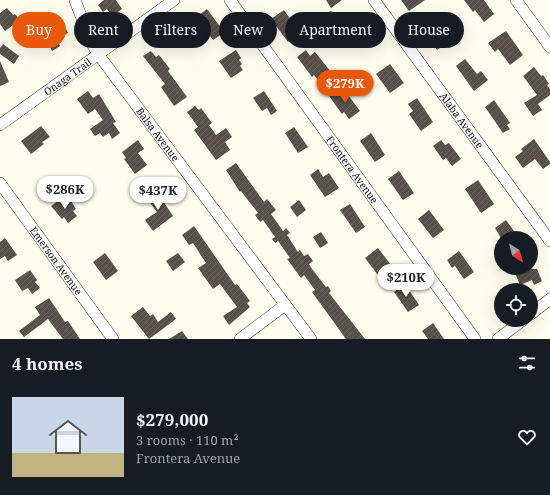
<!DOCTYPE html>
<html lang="en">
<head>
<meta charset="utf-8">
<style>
	body { margin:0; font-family:"Noto Serif",serif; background:#20242c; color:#f1f3f6; height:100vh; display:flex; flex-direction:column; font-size:15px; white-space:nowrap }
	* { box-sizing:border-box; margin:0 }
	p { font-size:13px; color:#9ea1a6 }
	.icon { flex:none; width:22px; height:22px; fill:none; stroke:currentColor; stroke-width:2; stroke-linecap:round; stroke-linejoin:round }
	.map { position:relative; height:339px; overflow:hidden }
	.panel { display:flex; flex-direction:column; background:#171b24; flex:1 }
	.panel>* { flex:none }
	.banner { position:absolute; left:12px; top:12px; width:526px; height:36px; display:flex; gap:8px }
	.needle { width:26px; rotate:144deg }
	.controls { position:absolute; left:494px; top:231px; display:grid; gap:8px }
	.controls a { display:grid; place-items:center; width:44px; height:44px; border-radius:50%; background:#171b24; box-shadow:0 4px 16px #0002; font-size:20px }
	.price { position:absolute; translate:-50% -34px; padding:0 9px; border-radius:14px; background:#fff; color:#222; font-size:13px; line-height:26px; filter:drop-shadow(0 1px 2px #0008) }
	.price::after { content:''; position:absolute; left:50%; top:24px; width:12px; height:9px; margin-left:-6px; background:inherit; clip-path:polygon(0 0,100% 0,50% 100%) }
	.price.current { background:#ea580c; color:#fff }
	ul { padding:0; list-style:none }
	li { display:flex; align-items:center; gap:12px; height:100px; padding:0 12px }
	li+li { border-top:1px solid #363941 }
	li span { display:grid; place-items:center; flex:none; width:112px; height:80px; border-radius:0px; color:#555 }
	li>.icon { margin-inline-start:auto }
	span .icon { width:48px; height:48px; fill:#fffc; stroke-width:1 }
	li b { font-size:17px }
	h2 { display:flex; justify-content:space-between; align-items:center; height:48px; padding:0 12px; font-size:17px }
	.pill { padding:0 14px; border-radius:18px; background:#171b24; box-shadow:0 4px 16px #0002; font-size:14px; line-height:36px }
	.pill.current { background:#ea580c; color:#fff }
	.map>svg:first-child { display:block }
</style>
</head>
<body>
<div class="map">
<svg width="550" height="339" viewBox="0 0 550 339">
	<defs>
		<pattern id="building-hatch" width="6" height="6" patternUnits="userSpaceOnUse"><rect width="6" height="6" fill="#574f49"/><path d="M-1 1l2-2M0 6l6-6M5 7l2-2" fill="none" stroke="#6a645f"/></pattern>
	</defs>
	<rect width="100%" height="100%" fill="#fffdee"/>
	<g fill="url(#building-hatch)">
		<path d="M 104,0 L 116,0 L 122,9 L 112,16 L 107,9 L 103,12 L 98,5 Z"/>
		<path d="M 326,0 L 342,0 L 331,8 Z"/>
		<path d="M 401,0 L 425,0 L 409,11 Z"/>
		<path d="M 464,0 L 484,0 L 494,14 L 484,22 L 475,10 L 473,12 Z"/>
		<path d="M 7,8 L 13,15 L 15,14 L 20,20 L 5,31 L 0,24 L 0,13 Z"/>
		<path d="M 207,9 L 221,28 L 219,29 L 222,34 L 213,40 L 210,36 L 207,37 L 200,27 L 198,28 L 192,20 Z"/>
		<path d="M 284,10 L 296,27 L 290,31 L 294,37 L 288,42 L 271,19 Z"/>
		<path d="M 331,11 L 336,18 L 329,23 L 324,15 Z"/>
		<path d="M 61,19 L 68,33 L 56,38 L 60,46 L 52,51 L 41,28 Z"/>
		<path d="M 354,20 L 357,25 L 362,21 L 375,40 L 363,48 L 352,32 L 341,40 L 336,32 Z"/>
		<path d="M 441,23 L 452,40 L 437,50 L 432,42 L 436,38 L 431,30 Z"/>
		<path d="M 172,29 L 179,39 L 171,45 L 164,34 Z"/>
		<path d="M 506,31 L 523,55 L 510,65 L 498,49 L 495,52 L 488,43 Z"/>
		<path d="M 3,44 L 19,56 L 14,64 L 0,54 L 0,48 Z"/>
		<path d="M 236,50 L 241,58 L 239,60 L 242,64 L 240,66 L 243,70 L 231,78 L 219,61 Z"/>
		<path d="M 306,50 L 310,56 L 315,52 L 331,72 L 319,81 L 314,75 L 312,77 L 297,57 Z"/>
		<path d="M 151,51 L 156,57 L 159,55 L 170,69 L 168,71 L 187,97 L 174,106 L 161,87 L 165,84 L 143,56 Z"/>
		<path d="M 465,59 L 477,74 L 481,71 L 488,80 L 474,91 L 456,66 Z"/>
		<path d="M 0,61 L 9,82 L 0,86 Z"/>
		<path d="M 390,64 L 404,83 L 390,93 L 376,74 Z"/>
		<path d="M 534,67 L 541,76 L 543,75 L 549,84 L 547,85 L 550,89 L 550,95 L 538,104 L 542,110 L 533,116 L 524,103 L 537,95 L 523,76 Z"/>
		<path d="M 339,89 L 345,97 L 348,95 L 360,111 L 349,119 L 344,112 L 342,114 L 329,96 Z"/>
		<path d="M 88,91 L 93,98 L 99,94 L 116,122 L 113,123 L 120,133 L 112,139 L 109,133 L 103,137 L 100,133 L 95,136 L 90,129 L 103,120 L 95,109 L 88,114 L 77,99 Z"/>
		<path d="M 264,91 L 277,111 L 271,115 L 267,108 L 262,111 L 253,98 Z"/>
		<path d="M 417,98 L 433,122 L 421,131 L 409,114 L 413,111 L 408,104 Z"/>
		<path d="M 494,100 L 510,123 L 507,125 L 510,129 L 503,133 L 485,107 Z"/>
		<path d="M 195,106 L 199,110 L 201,108 L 212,123 L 209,125 L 216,135 L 226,128 L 232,137 L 225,142 L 230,150 L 216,160 L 194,130 L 198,127 L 187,112 Z"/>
		<path d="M 41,126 L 50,137 L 42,142 L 44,144 L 31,154 L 21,141 Z"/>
		<path d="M 294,127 L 308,147 L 298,153 L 285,133 Z"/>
		<path d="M 371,133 L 385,155 L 375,162 L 360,141 Z"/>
		<path d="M 534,139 L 550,162 L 550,164 L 543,169 L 535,159 L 523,168 L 515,157 L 523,151 L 521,149 Z"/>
		<path d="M 138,140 L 144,149 L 138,153 L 147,165 L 135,174 L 124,159 L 126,158 L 122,152 Z"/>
		<path d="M 441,140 L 445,145 L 449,143 L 461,159 L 452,166 L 446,158 L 443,160 L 433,146 Z"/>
		<path d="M 236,163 L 264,202 L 267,199 L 276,210 L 271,214 L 283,231 L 286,228 L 290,233 L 287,235 L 298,252 L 300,250 L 304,256 L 308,254 L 313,261 L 309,264 L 312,269 L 326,287 L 328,286 L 331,291 L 329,293 L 365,339 L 346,339 L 312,292 L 315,290 L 304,275 L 301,278 L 287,259 L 290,258 L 278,241 L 275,243 L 272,239 L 275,237 L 263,220 L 260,222 L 255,215 L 258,213 L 241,191 L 240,192 L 226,170 Z"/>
		<path d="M 318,169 L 323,177 L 329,173 L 339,188 L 325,197 L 310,175 Z"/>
		<path d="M 399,171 L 414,193 L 403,200 L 388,179 Z"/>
		<path d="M 478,180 L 494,204 L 481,213 L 465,189 Z"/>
		<path d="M 155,189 L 173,216 L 153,231 L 145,220 L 157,212 L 145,196 Z"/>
		<path d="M 63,197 L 68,203 L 71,201 L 76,209 L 73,211 L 77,216 L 68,223 L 64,217 L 62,219 L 51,206 Z"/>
		<path d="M 299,200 L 306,210 L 297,217 L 290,207 Z"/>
		<path d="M 350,204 L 365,227 L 356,233 L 340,210 Z"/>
		<path d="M 429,210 L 444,230 L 433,238 L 418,219 Z"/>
		<path d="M 506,220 L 519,238 L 501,238 L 495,228 Z"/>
		<path d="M 194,226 L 235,285 L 237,284 L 250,301 L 247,303 L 250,307 L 229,325 L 223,316 L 237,307 L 220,284 L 213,289 L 198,268 L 206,263 L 193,243 L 189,245 L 182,235 Z"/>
		<path d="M 321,232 L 328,243 L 320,248 L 313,237 Z"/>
		<path d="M 5,238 L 17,255 L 8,261 L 5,256 L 0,259 L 0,242 Z"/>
		<path d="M 378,248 L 394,269 L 381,279 L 365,258 Z"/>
		<path d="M 459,251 L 474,272 L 464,279 L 455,266 L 452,268 L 447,260 Z"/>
		<path d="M 105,253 L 118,271 L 106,280 L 93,262 Z"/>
		<path d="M 178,253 L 185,262 L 173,271 L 166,261 Z"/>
		<path d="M 513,268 L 537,269 L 542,281 L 534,285 L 532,280 L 520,285 Z"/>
		<path d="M 30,270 L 37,280 L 35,282 L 40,288 L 32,294 L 28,288 L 22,291 L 15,280 Z"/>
		<path d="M 405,284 L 419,305 L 408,312 L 394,292 Z"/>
		<path d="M 49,298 L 65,322 L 68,321 L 80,339 L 63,339 L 48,319 L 24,337 L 19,331 L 40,315 L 35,307 Z"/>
		<path d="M 143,307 L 150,316 L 153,314 L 158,322 L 171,312 L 176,319 L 149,339 L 131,316 Z"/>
		<path d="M 433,323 L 444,339 L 428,339 L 422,331 Z"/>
		<path d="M 182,331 L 188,339 L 169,339 Z"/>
	</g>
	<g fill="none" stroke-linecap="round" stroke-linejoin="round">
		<g stroke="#404040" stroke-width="12">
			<g id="minor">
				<path id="s1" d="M 75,0 L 91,42 L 98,54 L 311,339"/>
				<path id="s2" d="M 230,0 L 475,339"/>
				<path id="s3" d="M 374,0 L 550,241"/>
				<path d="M 516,0 L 550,47"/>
				<path id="s4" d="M 0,125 L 174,0"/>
				<path id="s5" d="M 0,183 L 113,339"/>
				<path d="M 531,314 L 550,299"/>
				<path d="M 240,339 L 285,305"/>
				<path d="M 498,339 L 523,320"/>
			</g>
		</g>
		<use href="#minor" stroke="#fff" stroke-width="11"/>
	</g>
	<g text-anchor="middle" stroke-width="4" stroke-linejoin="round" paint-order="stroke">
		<g font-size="10" fill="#0d0d0d" stroke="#fff">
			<text dy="4" stroke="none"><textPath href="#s4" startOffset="83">Onaga Trail</textPath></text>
			<text dy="4" stroke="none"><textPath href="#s3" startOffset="149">Alaba Avenue</textPath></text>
			<text dy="4" stroke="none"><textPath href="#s1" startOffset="159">Balsa Avenue</textPath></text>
			<text dy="4" stroke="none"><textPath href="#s2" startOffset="209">Frontera Avenue</textPath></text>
			<text dy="4" stroke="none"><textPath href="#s5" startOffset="96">Emerson Avenue</textPath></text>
		</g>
	</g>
</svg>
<div class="controls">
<a><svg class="needle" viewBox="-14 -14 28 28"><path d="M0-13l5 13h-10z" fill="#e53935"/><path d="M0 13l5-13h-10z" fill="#9ea1a6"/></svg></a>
<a><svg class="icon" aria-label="locate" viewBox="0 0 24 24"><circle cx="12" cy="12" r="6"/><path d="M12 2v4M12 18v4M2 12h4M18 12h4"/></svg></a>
</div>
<b class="price current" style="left:345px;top:104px">$279K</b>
<b class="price" style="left:65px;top:210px">$286K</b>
<b class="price" style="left:158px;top:211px">$437K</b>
<b class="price" style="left:406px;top:298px">$210K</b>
<div class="banner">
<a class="pill current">Buy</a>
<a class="pill">Rent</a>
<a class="pill">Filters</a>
<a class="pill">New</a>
<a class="pill">Apartment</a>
<a class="pill">House</a>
</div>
</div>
<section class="panel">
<h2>4 homes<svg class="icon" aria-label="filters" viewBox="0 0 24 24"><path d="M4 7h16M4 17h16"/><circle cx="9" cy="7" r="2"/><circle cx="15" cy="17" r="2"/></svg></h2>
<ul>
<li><span style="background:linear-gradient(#c9d6e8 70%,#c2b280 0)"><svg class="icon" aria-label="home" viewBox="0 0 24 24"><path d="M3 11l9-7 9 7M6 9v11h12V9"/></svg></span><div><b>$279,000</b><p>3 rooms · 110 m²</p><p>Frontera Avenue</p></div><svg class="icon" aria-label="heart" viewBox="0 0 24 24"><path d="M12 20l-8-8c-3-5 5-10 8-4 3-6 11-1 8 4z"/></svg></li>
</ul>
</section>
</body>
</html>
